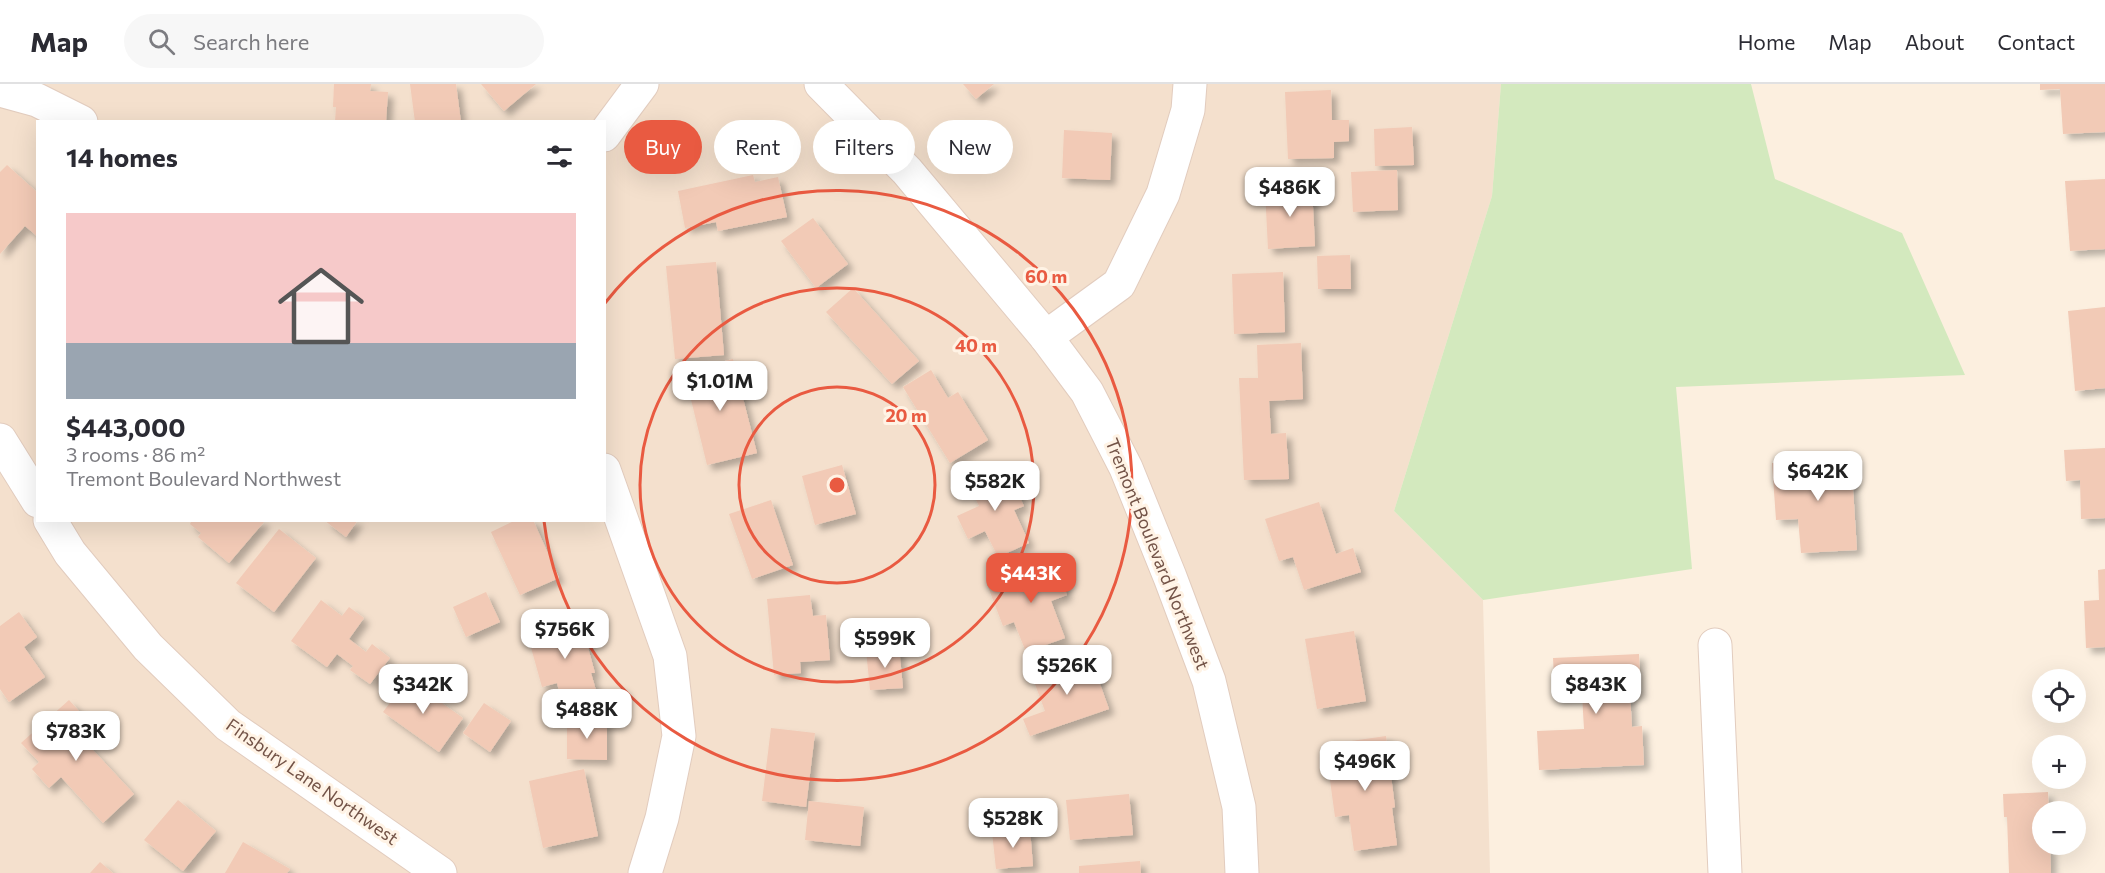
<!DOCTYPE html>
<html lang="en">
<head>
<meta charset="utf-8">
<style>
	body { margin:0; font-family:Commissioner,sans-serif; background:#f7f7f7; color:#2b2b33; height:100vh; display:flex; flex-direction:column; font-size:22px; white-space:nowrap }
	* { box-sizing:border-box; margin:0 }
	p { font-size:20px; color:#7c7c81 }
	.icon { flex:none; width:33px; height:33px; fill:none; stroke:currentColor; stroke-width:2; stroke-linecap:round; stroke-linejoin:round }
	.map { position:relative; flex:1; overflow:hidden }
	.sheet { position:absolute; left:36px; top:36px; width:570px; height:402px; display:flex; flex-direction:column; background:#fff; border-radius:0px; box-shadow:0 6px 24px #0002 }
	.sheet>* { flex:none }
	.top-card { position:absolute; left:624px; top:36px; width:570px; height:54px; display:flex; gap:12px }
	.fabs { position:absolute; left:2032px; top:585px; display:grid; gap:12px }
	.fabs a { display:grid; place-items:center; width:54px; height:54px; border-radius:50%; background:#fff; box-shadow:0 6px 24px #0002; font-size:30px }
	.price { position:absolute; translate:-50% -51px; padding:0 14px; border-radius:12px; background:#fff; color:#222; font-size:20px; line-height:39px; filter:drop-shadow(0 2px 3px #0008) }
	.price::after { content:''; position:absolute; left:50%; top:36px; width:18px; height:14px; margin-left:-9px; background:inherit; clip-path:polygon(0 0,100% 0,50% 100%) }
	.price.active { background:#e95a41; color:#fff }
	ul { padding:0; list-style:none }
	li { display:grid; align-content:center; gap:12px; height:318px; padding:0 30px }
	li span { display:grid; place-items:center; height:186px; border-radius:0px; color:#555 }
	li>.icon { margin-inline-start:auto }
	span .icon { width:108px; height:108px; fill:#fffc; stroke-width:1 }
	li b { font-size:26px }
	h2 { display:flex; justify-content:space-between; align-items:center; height:72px; padding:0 30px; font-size:26px }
	.pill { padding:0 21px; border-radius:27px; background:#fff; box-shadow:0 6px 24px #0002; font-size:21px; line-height:54px }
	.pill.active { background:#e95a41; color:#fff }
	header { display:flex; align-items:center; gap:36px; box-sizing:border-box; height:84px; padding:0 30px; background:#fff; border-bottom:2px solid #e1e1e2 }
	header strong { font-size:28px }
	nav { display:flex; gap:33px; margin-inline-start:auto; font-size:21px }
	.search { width:420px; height:54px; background:#f7f7f7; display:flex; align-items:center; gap:15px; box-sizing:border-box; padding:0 21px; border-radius:33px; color:#7c7c81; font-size:22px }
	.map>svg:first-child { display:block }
</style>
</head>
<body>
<header>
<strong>Map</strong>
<div class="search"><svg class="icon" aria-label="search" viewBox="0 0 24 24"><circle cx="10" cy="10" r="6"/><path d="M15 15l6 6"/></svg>Search here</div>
<nav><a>Home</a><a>Map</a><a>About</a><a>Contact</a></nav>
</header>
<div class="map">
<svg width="2105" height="789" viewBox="0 0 2105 789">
	<defs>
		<filter id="shadow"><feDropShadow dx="5.5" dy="5.5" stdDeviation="3" flood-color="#0004"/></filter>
	</defs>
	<rect width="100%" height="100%" fill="#fcefdf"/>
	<path fill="#f4e0cd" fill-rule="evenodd" d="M 0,0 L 1501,0 L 1492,112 L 1394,427 L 1483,516 L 1490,789 L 0,789 ZM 38,38 L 604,38 L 604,436 L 38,436 Z"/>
	<path fill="#d3e9be" d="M 1501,0 L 1751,0 L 1775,95 L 1902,149 L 1965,291 L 1676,303 L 1692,485 L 1483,516 L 1394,427 L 1492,112 Z"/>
	<g fill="#f2cab6" filter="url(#shadow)">
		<path d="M 334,0 L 371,0 L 370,7 L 388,8 L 386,38 L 335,38 L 336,23 L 333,23 Z"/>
		<path d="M 410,0 L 456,0 L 461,38 L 415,38 Z"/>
		<path d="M 481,0 L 536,0 L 504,27 Z"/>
		<path d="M 963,0 L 994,0 L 976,15 Z"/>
		<path d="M 2040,0 L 2105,0 L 2105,48 L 2063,50 L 2060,5 L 2040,6 Z"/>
		<path d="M 1331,6 L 1332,36 L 1349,36 L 1349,57 L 1334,58 L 1334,74 L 1288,75 L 1285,8 Z"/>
		<path d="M 1412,43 L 1414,81 L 1375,82 L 1374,45 Z"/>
		<path d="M 1064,46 L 1112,49 L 1110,96 L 1062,94 Z"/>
		<path d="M 7,81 L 38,109 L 38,153 L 25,142 L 0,170 L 0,88 Z"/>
		<path d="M 1397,86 L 1398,126 L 1353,128 L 1351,88 Z"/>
		<path d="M 753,91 L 755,98 L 778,93 L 787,133 L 718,147 L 716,138 L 685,144 L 678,107 Z"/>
		<path d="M 2105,95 L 2105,165 L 2070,167 L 2065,97 Z"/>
		<path d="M 1312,103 L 1315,162 L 1268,165 L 1265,106 Z"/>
		<path d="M 813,134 L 848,180 L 816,204 L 781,157 Z"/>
		<path d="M 1350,171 L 1351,205 L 1318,205 L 1317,172 Z"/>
		<path d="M 716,178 L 724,271 L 675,275 L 666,182 Z"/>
		<path d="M 1283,188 L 1285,248 L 1234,250 L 1232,190 Z"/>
		<path d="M 853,204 L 919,277 L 892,300 L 826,228 Z"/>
		<path d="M 2105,223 L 2105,304 L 2075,307 L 2068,227 Z"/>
		<path d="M 1301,259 L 1303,315 L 1269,317 L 1271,350 L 1286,349 L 1289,395 L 1244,396 L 1239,294 L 1258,294 L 1257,261 Z"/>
		<path d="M 733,275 L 757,369 L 707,381 L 684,287 Z"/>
		<path d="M 931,286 L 948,314 L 958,308 L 988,356 L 950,379 L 903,303 Z"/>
		<path d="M 2105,364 L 2105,434 L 2081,435 L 2080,396 L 2066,397 L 2064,366 Z"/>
		<path d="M 1851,373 L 1857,466 L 1801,469 L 1798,435 L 1776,436 L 1772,379 Z"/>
		<path d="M 1004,380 L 1024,422 L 1014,426 L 1029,459 L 998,473 L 985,447 L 968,455 L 957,432 L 979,422 L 967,398 Z"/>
		<path d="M 842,381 L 856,430 L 815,441 L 802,392 Z"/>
		<path d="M 771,416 L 793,481 L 752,495 L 729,430 Z"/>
		<path d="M 1319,418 L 1336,470 L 1353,464 L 1361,488 L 1304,506 L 1293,473 L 1279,477 L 1265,435 Z"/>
		<path d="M 192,436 L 263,436 L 264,438 L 229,479 L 198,453 L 201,449 L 190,440 Z"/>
		<path d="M 324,436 L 358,436 L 346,453 Z"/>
		<path d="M 516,436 L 533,436 L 559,494 L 520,511 L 491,448 Z"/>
		<path d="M 279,445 L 316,474 L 274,528 L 236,499 Z"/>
		<path d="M 1054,476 L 1067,511 L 1051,517 L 1065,554 L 1026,568 L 1014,538 L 1003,542 L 987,500 Z"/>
		<path d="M 2105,485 L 2105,563 L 2086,564 L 2084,517 L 2099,516 L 2098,486 Z"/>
		<path d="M 486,508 L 500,538 L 466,553 L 453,523 Z"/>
		<path d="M 810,511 L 813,532 L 826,531 L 830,576 L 800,578 L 801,589 L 774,591 L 767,515 Z"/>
		<path d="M 321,516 L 342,532 L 349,523 L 364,534 L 349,555 L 366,568 L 372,560 L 390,574 L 370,600 L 350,586 L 353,582 L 337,570 L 327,583 L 291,557 Z"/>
		<path d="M 578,527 L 595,589 L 591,589 L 600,620 L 565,630 L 557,599 L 542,603 L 525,542 Z"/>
		<path d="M 19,528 L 37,553 L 24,563 L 45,593 L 9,618 L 0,605 L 0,542 Z"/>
		<path d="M 1354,547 L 1366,617 L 1317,625 L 1305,555 Z"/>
		<path d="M 899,563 L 903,604 L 870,606 L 866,566 Z"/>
		<path d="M 1639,570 L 1641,610 L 1630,610 L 1632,643 L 1642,642 L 1644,681 L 1539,686 L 1537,647 L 1584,645 L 1582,611 L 1555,613 L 1553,574 Z"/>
		<path d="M 1090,572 L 1109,625 L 1030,652 L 1023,635 L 1045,627 L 1032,592 Z"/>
		<path d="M 408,595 L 463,634 L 439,668 L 383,628 Z"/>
		<path d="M 69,616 L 91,640 L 79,651 L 134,710 L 103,739 L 61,693 L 49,704 L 32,685 L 39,678 L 21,659 Z"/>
		<path d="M 484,619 L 511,637 L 490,668 L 463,649 Z"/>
		<path d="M 567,636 L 607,636 L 607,676 L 567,675 Z"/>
		<path d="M 771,644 L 815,649 L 806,723 L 762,717 Z"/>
		<path d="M 1386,652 L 1395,723 L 1392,724 L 1397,761 L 1354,767 L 1349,731 L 1335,733 L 1329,689 L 1341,687 L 1337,659 Z"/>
		<path d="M 584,685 L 598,752 L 543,764 L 529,697 Z"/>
		<path d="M 2048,708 L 2049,728 L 2043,728 L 2043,760 L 2050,760 L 2051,789 L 2009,789 L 2007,733 L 2004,733 L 2003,710 Z"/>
		<path d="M 1129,710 L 1133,751 L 1070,756 L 1066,716 Z"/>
		<path d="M 178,716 L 216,747 L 183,787 L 144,756 Z"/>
		<path d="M 809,717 L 864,723 L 860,762 L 805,756 Z"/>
		<path d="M 1030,745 L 1033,782 L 996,785 L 992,748 Z"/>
		<path d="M 243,758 L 290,785 L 287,789 L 225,789 Z"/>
		<path d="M 1140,777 L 1141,789 L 1079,789 L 1079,782 Z"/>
		<path d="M 100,778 L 113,789 L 90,789 Z"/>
	</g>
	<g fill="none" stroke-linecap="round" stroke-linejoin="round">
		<g stroke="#e2ccbe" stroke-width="35">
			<g id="minor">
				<path d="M 821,0 L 907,87 L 1046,253 L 1087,308 L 1126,384 L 1170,493 L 1209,597 L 1239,723 L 1242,789"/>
				<path d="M 0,6 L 37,16 L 81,38"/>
				<path d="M 604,51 L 642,0"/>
				<path d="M 1046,253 L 1119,200 L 1163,110 L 1188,26 L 1190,0"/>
				<path d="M 0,356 L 38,417"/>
				<path d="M 604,386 L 670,572 L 679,652 L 662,734 L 645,789"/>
				<path d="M 50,436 L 70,469 L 148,563 L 228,641 L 440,789"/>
				<path d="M 1715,561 L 1725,789"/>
			</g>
		</g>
		<use href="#minor" stroke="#fff" stroke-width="33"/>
	</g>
	<g fill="none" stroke="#e95a41" stroke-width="3">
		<circle cx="837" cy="401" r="98"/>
		<circle cx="837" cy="401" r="197"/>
		<path d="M605 219A295 295 0 1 1 544 437"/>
	</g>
	<g text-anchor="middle" stroke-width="6" stroke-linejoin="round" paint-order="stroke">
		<g font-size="18" fill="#735347" stroke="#fff3e5">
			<text transform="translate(1157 470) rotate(68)" y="6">Tremont Boulevard Northwest</text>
			<text transform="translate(312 698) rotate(35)" y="6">Finsbury Lane Northwest</text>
		</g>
	</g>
	<circle cx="837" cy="401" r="9" fill="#e95a41" stroke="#fff3e5" stroke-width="3"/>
	<g font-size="18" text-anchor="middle" font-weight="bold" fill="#e95a41" stroke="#fff3e5" stroke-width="6" stroke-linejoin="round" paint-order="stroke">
		<text x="1046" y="199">60 m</text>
		<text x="976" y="268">40 m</text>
		<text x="906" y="338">20 m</text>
	</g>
</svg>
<div class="fabs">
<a><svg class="icon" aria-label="locate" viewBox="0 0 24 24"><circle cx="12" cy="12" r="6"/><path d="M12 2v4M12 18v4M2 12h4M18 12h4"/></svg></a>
<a>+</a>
<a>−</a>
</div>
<b class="price" style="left:1290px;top:134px">$486K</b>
<b class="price" style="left:720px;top:328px">$1.01M</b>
<b class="price" style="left:1818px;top:418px">$642K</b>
<b class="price" style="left:995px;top:428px">$582K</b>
<b class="price active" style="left:1031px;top:520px">$443K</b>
<b class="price" style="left:565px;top:576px">$756K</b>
<b class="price" style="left:885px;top:585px">$599K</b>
<b class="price" style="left:1067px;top:612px">$526K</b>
<b class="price" style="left:423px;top:631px">$342K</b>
<b class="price" style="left:1596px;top:631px">$843K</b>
<b class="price" style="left:587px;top:656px">$488K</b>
<b class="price" style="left:76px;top:678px">$783K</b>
<b class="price" style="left:1365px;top:708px">$496K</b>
<b class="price" style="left:1013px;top:765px">$528K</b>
<div class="top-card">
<a class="pill active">Buy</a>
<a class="pill">Rent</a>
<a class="pill">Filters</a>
<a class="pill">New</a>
</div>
<section class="sheet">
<h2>14 homes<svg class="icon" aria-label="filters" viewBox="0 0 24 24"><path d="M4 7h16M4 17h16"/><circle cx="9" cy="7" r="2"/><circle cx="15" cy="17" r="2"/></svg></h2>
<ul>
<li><span style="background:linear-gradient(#f6c9c9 70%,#9aa5b1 0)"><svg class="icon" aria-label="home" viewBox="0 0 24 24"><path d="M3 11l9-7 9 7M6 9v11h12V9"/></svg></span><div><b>$443,000</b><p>3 rooms · 86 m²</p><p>Tremont Boulevard Northwest</p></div></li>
</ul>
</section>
</div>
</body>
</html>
